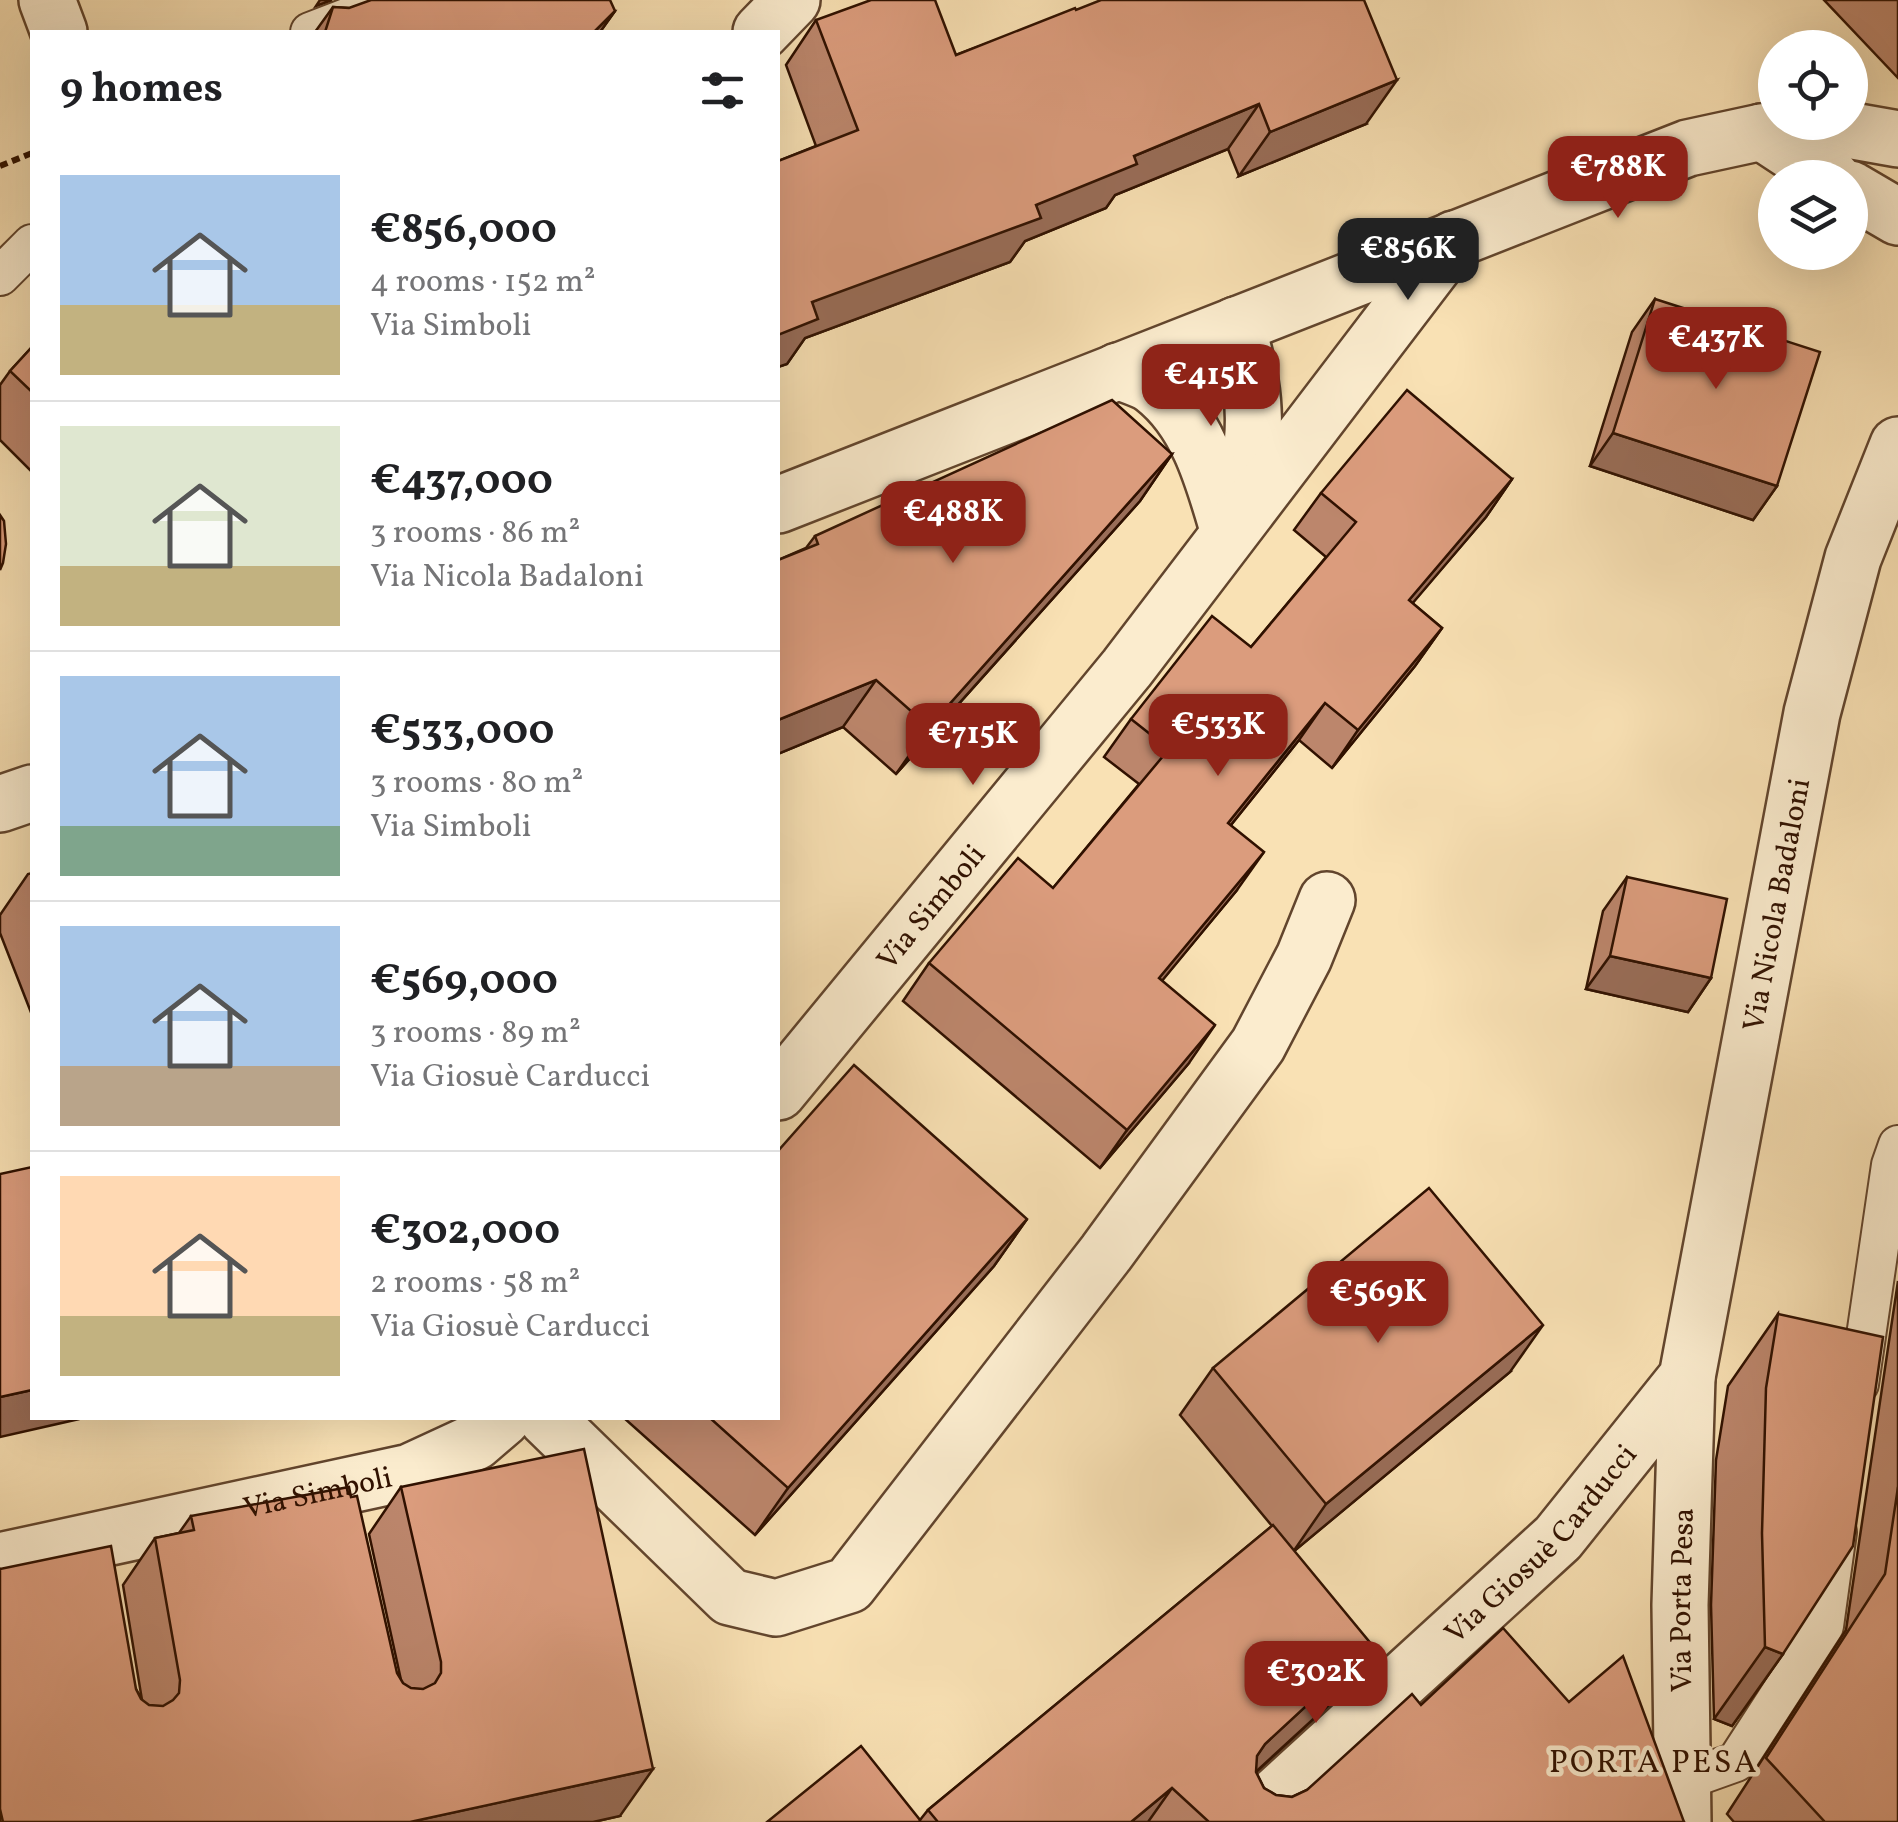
<!DOCTYPE html>
<html lang="en">
<head>
<meta charset="utf-8">
<style>
	body { margin:0; font-family:Vollkorn,serif; background:#f2f2f2; color:#202124; height:100vh; display:flex; flex-direction:column; font-size:38px; white-space:nowrap }
	* { box-sizing:border-box; margin:0 }
	p { font-size:32px; color:#757577 }
	.icon { flex:none; width:55px; height:55px; fill:none; stroke:currentColor; stroke-width:2; stroke-linecap:round; stroke-linejoin:round }
	.map { position:relative; flex:1; overflow:hidden }
	.drawer { position:absolute; left:30px; top:30px; width:750px; height:1390px; display:flex; flex-direction:column; background:#fff; border-radius:0px; box-shadow:0 10px 40px #0002 }
	.drawer>* { flex:none }
	.tools { position:absolute; left:1758px; top:30px; display:grid; gap:20px }
	.tools a { display:grid; place-items:center; width:110px; height:110px; border-radius:50%; background:#fff; box-shadow:0 10px 40px #0002; font-size:50px }
	.price { position:absolute; translate:-50% -85px; padding:0 22px; border-radius:20px; background:#8f2418; color:#fff; font-size:32px; line-height:65px; filter:drop-shadow(0 2px 5px #0008) }
	.price::after { content:''; position:absolute; left:50%; top:60px; width:30px; height:22px; margin-left:-15px; background:inherit; clip-path:polygon(0 0,100% 0,50% 100%) }
	.price.selected { background:#222; color:#fff }
	ul { padding:0; list-style:none }
	li { display:flex; align-items:center; gap:30px; height:250px; padding:0 30px }
	li+li { border-top:2px solid #e0e0e0 }
	li span { display:grid; place-items:center; flex:none; width:280px; height:200px; border-radius:0px; color:#555 }
	li>.icon { margin-inline-start:auto }
	span .icon { width:120px; height:120px; fill:#fffc; stroke-width:1 }
	li b { font-size:42px }
	h2 { display:flex; justify-content:space-between; align-items:center; height:120px; padding:0 30px; font-size:42px }
	.map>svg:first-child { display:block }
</style>
</head>
<body>
<div class="map">
<svg width="1898" height="1822" viewBox="0 0 1898 1822">
	<rect width="100%" height="100%" fill="#f9e1b4"/>
	<filter id="stains"><feTurbulence type="fractalNoise" baseFrequency=".002" numOctaves="4"/><feColorMatrix values="0 0 0 0 .2 0 0 0 0 .09 0 0 0 0 .02 0 0 0 .5 -.17"/></filter>
	<radialGradient id="worn" r=".72"><stop offset=".6" stop-color="#630" stop-opacity="0"/><stop offset="1" stop-color="#630" stop-opacity=".3"/></radialGradient>
	<g fill="none" stroke-linecap="round" stroke-linejoin="round">
		<g stroke="#62452d" stroke-width="42">
			<g id="service">
				<path d="M 310,32 L 393,0"/>
				<path d="M 0,276 L 32,244"/>
				<path d="M 1859,1384 L 1891,1165 L 1898,1145"/>
				<path d="M 1680,1782 L 1736,1762 L 1824,1626 L 1837,1532"/>
			</g>
		</g>
		<g stroke="#62452d" stroke-width="60">
			<g id="minor">
				<path d="M 47,0 L 59,32"/>
				<path d="M 761,32 L 792,0"/>
				<path d="M 1236,325 C 1258,393 1260,442 1237,511"/>
				<path d="M 1118,371 C 1130,376 1145,380 1154,387 C 1199,422 1214,482 1229,533"/>
				<path id="s1" d="M 778,1092 L 1127,668 L 1454,239"/>
				<path d="M 546,1418 L 730,1597 L 776,1608 L 849,1585 L 1106,1253 L 1258,1045 L 1304,957 L 1327,900"/>
				<path id="s2" d="M 0,1561 L 410,1472 L 475,1442 L 503,1418"/>
				<path id="s3" d="M 1683,1822 L 1680,1605 L 1687,1377"/>
			</g>
		</g>
		<g stroke="#62452d" stroke-width="60">
			<g id="tertiary">
				<path d="M 1762,132 L 1832,178"/>
				<path d="M 1850,189 L 1898,217"/>
				<path d="M 778,505 L 1688,148 L 1762,132 L 1836,128 L 1898,139"/>
				<path d="M 0,804 L 32,793"/>
				<path id="s4" d="M 1247,1822 L 1558,1538 L 1687,1377 L 1812,713 L 1853,558 L 1898,445"/>
			</g>
		</g>
		<path stroke="#301100" stroke-width="6" stroke-dasharray="8 5" stroke-linecap="butt" d="M 0,166 L 32,153"/>
		<use href="#service" stroke="#fbecce" stroke-width="38"/>
		<use href="#minor" stroke="#fbecce" stroke-width="55"/>
		<use href="#tertiary" stroke="#fbecce" stroke-width="55"/>
	</g>
	<g fill="#bc866c" stroke="#301100" stroke-width="2.5">
		<path d="M 1824,0 L 1898,0 L 1898,78 Z"/>
		<path d="M 333,7 L 349,8 L 615,11 L 600,32 L 315,32 Z"/>
		<path d="M 1076,10 L 1366,124 L 1239,176 L 1228,149 L 1115,195 L 1106,208 L 1025,241 L 1010,262 L 805,338 L 787,364 L 778,367 L 778,161 L 816,146 L 786,65 L 816,20 L 956,55 Z"/>
		<path d="M 1655,299 L 1777,486 L 1753,520 L 1590,466 L 1632,332 Z"/>
		<path d="M 32,347 L 32,472 L 0,440 L 0,385 L 10,371 Z"/>
		<path d="M 1172,454 L 1140,501 L 896,774 L 843,727 L 778,754 L 778,560 L 806,548 L 815,536 Z"/>
		<path d="M 1512,479 L 1486,517 L 1412,603 L 1442,628 L 1415,666 L 1332,768 L 1299,740 L 1231,825 L 1237,890 L 1162,980 L 1189,1063 L 1100,1168 L 903,1001 L 929,963 L 1053,888 L 1139,784 L 1104,757 L 1131,719 L 1251,647 L 1326,557 L 1294,530 L 1321,493 Z"/>
		<path d="M 32,873 L 32,1015 L 0,933 L 0,915 L 28,874 Z"/>
		<path d="M 1627,877 L 1711,978 L 1688,1012 L 1586,989 L 1603,911 Z"/>
		<path d="M 1027,1219 L 994,1266 L 755,1535 L 624,1418 L 778,1418 Z"/>
		<path d="M 1898,1281 L 1898,1822 L 1734,1822 L 1727,1814 L 1846,1630 Z"/>
		<path d="M 1778,1314 L 1783,1654 L 1732,1726 L 1714,1719 L 1711,1605 L 1716,1460 L 1728,1386 Z"/>
		<path d="M 1213,1368 L 1510,1372 L 1294,1551 L 1333,1701 L 1256,1772 L 1264,1788 L 1276,1795 L 1292,1797 L 1307,1790 L 1421,1705 L 1569,1702 L 1684,1822 L 767,1822 L 920,1820 L 928,1810 L 1272,1526 L 1180,1415 Z"/>
		<path d="M 401,1487 L 620,1816 L 593,1822 L 0,1822 L 0,1569 L 136,1689 L 142,1700 L 123,1585 L 155,1538 L 179,1533 L 191,1516 L 397,1673 L 401,1680 L 369,1534 Z"/>
	</g>
	<g fill="#996d58" stroke="#301100" stroke-width="2.5">
		<path d="M 320,0 L 332,0 L 316,6 Z"/>
		<path d="M 615,11 L 600,32 L 594,32 Z"/>
		<path d="M 1397,80 L 1366,124 L 1239,176 L 1270,132 Z"/>
		<path d="M 1259,104 L 1228,149 L 1115,195 L 1106,208 L 1025,241 L 1010,262 L 805,338 L 787,364 L 778,367 L 778,335 L 812,302 L 1036,205 L 1134,156 Z"/>
		<path d="M 1613,433 L 1777,486 L 1753,520 L 1590,466 Z"/>
		<path d="M 1172,454 L 1140,501 L 896,774 L 929,727 Z"/>
		<path d="M 1512,479 L 1486,517 L 1383,638 L 1409,600 Z"/>
		<path d="M 1442,628 L 1415,666 L 1332,768 L 1358,730 Z"/>
		<path d="M 876,680 L 843,727 L 778,754 L 778,720 Z"/>
		<path d="M 1325,703 L 1299,740 L 1202,861 L 1228,823 Z"/>
		<path d="M 1264,852 L 1237,890 L 1133,1016 L 1159,978 Z"/>
		<path d="M 1610,956 L 1711,978 L 1688,1012 L 1586,989 Z"/>
		<path d="M 1215,1025 L 1189,1063 L 1100,1168 L 1127,1130 Z"/>
		<path d="M 1027,1219 L 994,1266 L 755,1535 L 788,1488 Z"/>
		<path d="M 1543,1325 L 1510,1372 L 1293,1552 L 1326,1504 Z"/>
		<path d="M 32,1390 L 32,1418 L 80,1418 L 79,1419 L 0,1437 L 0,1397 Z"/>
		<path d="M 1372,1645 L 1333,1701 L 1225,1800 L 1265,1744 Z"/>
		<path d="M 1765,1647 L 1783,1654 L 1732,1726 L 1714,1719 Z"/>
		<path d="M 653,1769 L 620,1816 L 593,1822 L 409,1822 Z"/>
		<path d="M 1172,1788 L 1148,1822 L 1131,1822 Z"/>
	</g>
	<g fill="#db9c7d" stroke="#301100" stroke-width="2.5">
		<path d="M 371,0 L 610,0 L 615,11 L 594,32 L 325,32 L 333,7 L 349,8 Z"/>
		<path d="M 871,0 L 935,0 L 956,55 L 1075,8 L 1076,10 L 1101,0 L 1364,0 L 1397,80 L 1270,132 L 1259,104 L 1134,156 L 1137,164 L 1036,205 L 1041,218 L 812,302 L 818,319 L 778,335 L 778,161 L 858,130 L 816,20 Z"/>
		<path d="M 1655,299 L 1820,352 L 1777,486 L 1613,433 Z"/>
		<path d="M 32,347 L 32,392 L 10,371 Z"/>
		<path d="M 1407,390 L 1512,479 L 1409,600 L 1442,628 L 1358,730 L 1325,703 L 1228,823 L 1264,852 L 1159,978 L 1215,1025 L 1127,1130 L 929,963 L 1018,858 L 1053,888 L 1169,749 L 1131,719 L 1212,616 L 1251,647 L 1356,522 L 1321,493 Z"/>
		<path d="M 1112,400 L 1172,454 L 929,727 L 876,680 L 778,720 L 778,560 L 818,544 L 815,536 Z"/>
		<path d="M 0,515 L 4,521 L 6,544 L 3,563 L 0,570 Z"/>
		<path d="M 1627,877 L 1727,899 L 1711,978 L 1610,956 Z"/>
		<path d="M 854,1065 L 1027,1219 L 788,1488 L 710,1418 L 778,1418 L 778,1151 Z"/>
		<path d="M 32,1167 L 32,1390 L 0,1397 L 0,1174 Z"/>
		<path d="M 1429,1188 L 1543,1325 L 1326,1504 L 1213,1368 Z"/>
		<path d="M 1778,1314 L 1883,1337 L 1853,1546 L 1783,1654 L 1765,1647 L 1762,1533 L 1766,1388 Z"/>
		<path d="M 584,1449 L 653,1769 L 410,1822 L 3,1822 L 0,1809 L 0,1569 L 111,1546 L 136,1689 L 141,1699 L 149,1705 L 163,1706 L 173,1700 L 179,1693 L 180,1680 L 155,1538 L 194,1530 L 191,1516 L 349,1487 L 351,1497 L 357,1496 L 397,1673 L 403,1683 L 411,1688 L 423,1689 L 435,1683 L 441,1673 L 441,1662 L 401,1487 Z"/>
		<path d="M 1898,1487 L 1898,1822 L 1825,1822 L 1766,1758 L 1885,1574 Z"/>
		<path d="M 1273,1525 L 1372,1645 L 1265,1744 L 1257,1756 L 1256,1772 L 1264,1788 L 1276,1795 L 1292,1797 L 1307,1790 L 1412,1694 L 1421,1705 L 1503,1628 L 1569,1702 L 1623,1656 L 1684,1822 L 1209,1822 L 1172,1788 L 1131,1822 L 938,1822 L 928,1810 Z"/>
		<path d="M 861,1746 L 920,1820 L 919,1822 L 767,1822 Z"/>
	</g>
	<g text-anchor="middle" stroke-width="9" stroke-linejoin="round" paint-order="stroke">
		<g font-size="30" fill="#301100" stroke="#fbecce">
			<text dy="10" stroke="none"><textPath href="#s4" startOffset="1108">Via Nicola Badaloni</textPath></text>
			<text dy="10" stroke="none"><textPath href="#s1" startOffset="240">Via Simboli</textPath></text>
			<text dy="10" stroke="none"><textPath href="#s2" startOffset="325">Via Simboli</textPath></text>
			<text dy="10" stroke="none"><textPath href="#s4" startOffset="405">Via Giosuè Carducci</textPath></text>
			<text dy="10" stroke="none"><textPath href="#s3" startOffset="222">Via Porta Pesa</textPath></text>
		</g>
		<g font-size="32" letter-spacing="2.5" fill="#301100" stroke="#fbecce">
			<text x="1654" y="1772">PORTA PESA</text>
		</g>
	</g>
	<rect width="100%" height="100%" filter="url(#stains)"/>
	<rect width="100%" height="100%" fill="url(#worn)"/>
</svg>
<div class="tools">
<a><svg class="icon" aria-label="locate" viewBox="0 0 24 24"><circle cx="12" cy="12" r="6"/><path d="M12 2v4M12 18v4M2 12h4M18 12h4"/></svg></a>
<a><svg class="icon" aria-label="layers" viewBox="0 0 24 24"><path d="M12 4l9 5-9 5-9-5zM3 14l9 5 9-5"/></svg></a>
</div>
<b class="price" style="left:1618px;top:221px">€788K</b>
<b class="price selected" style="left:1408px;top:303px">€856K</b>
<b class="price" style="left:1716px;top:392px">€437K</b>
<b class="price" style="left:1211px;top:429px">€415K</b>
<b class="price" style="left:953px;top:566px">€488K</b>
<b class="price" style="left:1218px;top:779px">€533K</b>
<b class="price" style="left:973px;top:788px">€715K</b>
<b class="price" style="left:1378px;top:1346px">€569K</b>
<b class="price" style="left:1316px;top:1726px">€302K</b>
<section class="drawer">
<h2>9 homes<svg class="icon" aria-label="filters" viewBox="0 0 24 24"><path d="M4 7h16M4 17h16"/><circle cx="9" cy="7" r="2"/><circle cx="15" cy="17" r="2"/></svg></h2>
<ul>
<li><span style="background:linear-gradient(#a9c7e8 65%,#c2b280 0)"><svg class="icon" aria-label="home" viewBox="0 0 24 24"><path d="M3 11l9-7 9 7M6 9v11h12V9"/></svg></span><div><b>€856,000</b><p>4 rooms · 152 m²</p><p>Via Simboli</p></div></li>
<li><span style="background:linear-gradient(#dfe7d0 70%,#c2b280 0)"><svg class="icon" aria-label="home" viewBox="0 0 24 24"><path d="M3 11l9-7 9 7M6 9v11h12V9"/></svg></span><div><b>€437,000</b><p>3 rooms · 86 m²</p><p>Via Nicola Badaloni</p></div></li>
<li><span style="background:linear-gradient(#a9c7e8 75%,#7fa58c 0)"><svg class="icon" aria-label="home" viewBox="0 0 24 24"><path d="M3 11l9-7 9 7M6 9v11h12V9"/></svg></span><div><b>€533,000</b><p>3 rooms · 80 m²</p><p>Via Simboli</p></div></li>
<li><span style="background:linear-gradient(#a9c7e8 70%,#b9a48a 0)"><svg class="icon" aria-label="home" viewBox="0 0 24 24"><path d="M3 11l9-7 9 7M6 9v11h12V9"/></svg></span><div><b>€569,000</b><p>3 rooms · 89 m²</p><p>Via Giosuè Carducci</p></div></li>
<li><span style="background:linear-gradient(#ffd9b3 70%,#c2b280 0)"><svg class="icon" aria-label="home" viewBox="0 0 24 24"><path d="M3 11l9-7 9 7M6 9v11h12V9"/></svg></span><div><b>€302,000</b><p>2 rooms · 58 m²</p><p>Via Giosuè Carducci</p></div></li>
</ul>
</section>
</div>
</body>
</html>
